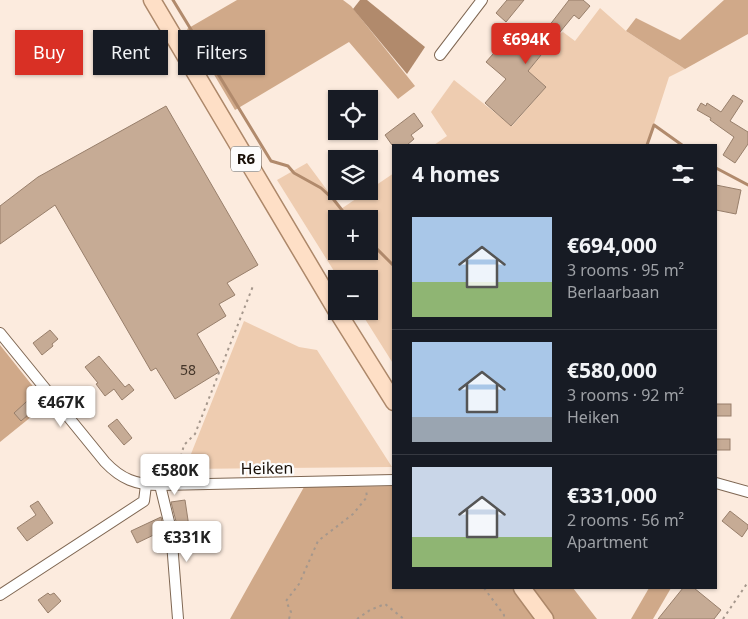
<!DOCTYPE html>
<html lang="en">
<head>
<meta charset="utf-8">
<style>
	body { margin:0; font-family:"Noto Sans",sans-serif; background:#20242c; color:#f1f3f6; height:100vh; display:flex; flex-direction:column; font-size:19px; white-space:nowrap }
	* { box-sizing:border-box; margin:0 }
	p { font-size:16px; color:#9ea1a6 }
	.icon { flex:none; width:28px; height:28px; fill:none; stroke:currentColor; stroke-width:2; stroke-linecap:round; stroke-linejoin:round }
	.map { position:relative; flex:1; overflow:hidden }
	.drawer { position:absolute; left:392px; top:144px; width:325px; height:445px; display:flex; flex-direction:column; background:#171b24; border-radius:0px; box-shadow:0 1px 4px #0004 }
	.drawer>* { flex:none }
	.banner { position:absolute; left:15px; top:30px; width:302px; height:45px; display:flex; gap:10px }
	.fabs { position:absolute; left:328px; top:90px; display:grid; gap:10px }
	.fabs a { display:grid; place-items:center; width:50px; height:50px; border-radius:0px; background:#171b24; box-shadow:0 1px 4px #0004; font-size:25px }
	.price { position:absolute; translate:-50% -42px; padding:0 11px; border-radius:5px; background:#fff; color:#222; font-size:16px; line-height:32px; filter:drop-shadow(0 1px 2px #0008) }
	.price::after { content:''; position:absolute; left:50%; top:30px; width:15px; height:11px; margin-left:-8px; background:inherit; clip-path:polygon(0 0,100% 0,50% 100%) }
	.price.on { background:#d93025; color:#fff }
	ul { padding:0; list-style:none }
	li { display:flex; align-items:center; gap:15px; height:125px; padding:0 20px }
	li+li { border-top:1px solid #363941 }
	li span { display:grid; place-items:center; flex:none; width:140px; height:100px; border-radius:0px; color:#555 }
	li>.icon { margin-inline-start:auto }
	span .icon { width:60px; height:60px; fill:#fffc; stroke-width:1 }
	li b { font-size:21px }
	h2 { display:flex; justify-content:space-between; align-items:center; height:60px; padding:0 20px; font-size:21px }
	.chip { padding:0 18px; border-radius:0px; background:#171b24; box-shadow:0 1px 4px #0004; font-size:18px; line-height:45px }
	.chip.on { background:#d93025; color:#fff }
	.map>svg:first-child { display:block }
</style>
</head>
<body>
<div class="map">
<svg width="748" height="619" viewBox="0 0 748 619">
	<rect width="100%" height="100%" fill="#fcebde"/>
	<g fill="#eeccb0" fill-rule="evenodd">
		<path d="M 600,8 L 626,31 L 685,69 L 669,77 L 647,145 L 434,145 L 447,136 L 431,112 L 454,80 L 512,126 L 546,87 L 528,71 L 561,33 L 563,32 L 575,41 Z"/>
		<path d="M 307,163 L 341,209 L 394,173 L 394,365 L 360,311 L 369,311 L 369,279 L 339,279 L 277,180 ZM 336,219 L 369,219 L 369,251 L 336,251 Z"/>
		<path d="M 244,321 L 299,347 L 317,350 L 392,467 L 185,469 Z"/>
	</g>
	<g fill="#d0a989">
		<path d="M 237,0 L 343,0 L 351,6 L 415,86 L 398,99 L 349,42 L 235,110 L 187,29 Z"/>
		<path d="M 724,0 L 748,0 L 748,34 L 685,69 L 626,31 L 636,18 L 680,40 Z"/>
		<path d="M 0,345 L 47,404 L 0,442 Z"/>
		<path d="M 394,486 L 394,588 L 573,588 L 597,619 L 230,619 L 304,487 Z"/>
		<path d="M 649,588 L 671,588 L 653,619 L 631,619 Z"/>
	</g>
	<path fill="#b18a6c" d="M 360,0 L 367,0 L 425,47 L 407,74 L 353,9 Z"/>
	<g fill="none" stroke-linecap="round" stroke-linejoin="round">
		<g stroke="#b18a6c" stroke-width="3">
			<path d="M 173,0 L 271,161 L 288,166 L 294,173 L 321,188 L 334,200 L 349,219"/>
			<path d="M 647,145 L 654,125 L 682,145"/>
			<path d="M 716,168 L 748,185"/>
			<path d="M 369,241 L 394,266"/>
		</g>
	</g>
	<g fill="#c6ab95" stroke="#987f6b">
		<path d="M 507,0 L 524,0 L 506,22 L 496,13 Z"/>
		<path d="M 569,0 L 583,0 L 590,6 L 579,19 L 574,15 L 528,71 L 546,87 L 511,126 L 485,103 L 506,79 L 486,62 L 500,46 L 506,51 L 529,24 L 542,35 Z"/>
		<path d="M 733,95 L 743,101 L 730,121 L 748,132 L 748,144 L 735,163 L 723,155 L 734,137 L 710,120 L 711,118 L 697,110 L 701,103 L 706,106 L 707,103 L 721,112 Z"/>
		<path d="M 166,106 L 258,265 L 227,283 L 235,295 L 219,304 L 226,316 L 197,334 L 219,372 L 175,399 L 156,368 L 151,371 L 55,205 L 0,244 L 0,206 L 38,177 Z"/>
		<path d="M 414,113 L 423,126 L 411,135 L 414,139 L 407,145 L 392,145 L 385,135 Z"/>
		<path d="M 716,185 L 741,190 L 736,214 L 716,210 Z"/>
		<path d="M 50,330 L 58,339 L 52,344 L 53,346 L 42,355 L 33,343 Z"/>
		<path d="M 99,356 L 125,387 L 129,384 L 134,390 L 122,400 L 114,389 L 105,396 L 96,384 L 98,383 L 85,367 Z"/>
		<path d="M 36,393 L 43,402 L 21,421 L 14,413 Z"/>
		<rect x="716" y="404" width="15" height="12"/>
		<path d="M 117,419 L 132,438 L 124,445 L 108,426 Z"/>
		<rect x="716" y="439" width="14" height="11"/>
		<path d="M 185,500 L 192,547 L 179,549 L 178,529 L 171,502 Z"/>
		<path d="M 38,501 L 53,523 L 27,541 L 17,528 L 36,515 L 30,506 Z"/>
		<path d="M 730,511 L 748,525 L 748,528 L 742,537 L 722,521 Z"/>
		<path d="M 161,517 L 164,530 L 137,543 L 131,531 Z"/>
		<path d="M 683,588 L 694,588 L 721,610 L 714,619 L 658,619 Z"/>
		<path d="M 48,593 L 50,595 L 54,593 L 61,601 L 48,613 L 38,600 Z"/>
	</g>
	<g fill="none" stroke-linecap="round" stroke-linejoin="round">
		<g stroke="#7f6753" stroke-width="12">
			<g id="street">
				<path d="M 440,55 L 482,0"/>
				<path d="M 0,333 L 105,462 C 121,479 136,485 160,485 L 394,480"/>
				<path d="M 716,483 L 748,492"/>
				<path d="M 160,485 L 171,530 L 178,619"/>
				<path d="M 0,595 L 144,501 L 146,485"/>
			</g>
		</g>
		<g stroke="#ad886a" stroke-width="19">
			<g id="primary">
				<path d="M 152,0 L 336,310"/>
				<path d="M 337,311 L 394,402"/>
				<path d="M 522,588 L 545,619"/>
			</g>
		</g>
		<g stroke="#a5978c" stroke-width="2" stroke-dasharray="2.5 4" stroke-linecap="butt">
			<path d="M 176,475 L 184,445 L 195,434 L 253,286"/>
			<path d="M 484,588 L 504,615 L 504,619"/>
			<path d="M 289,619 L 291,612 L 286,601 L 299,584 L 318,541 L 353,514 L 367,497 L 366,490"/>
			<path d="M 357,619 L 370,610 L 385,604 L 404,619"/>
			<path d="M 723,619 L 748,582"/>
		</g>
		<use href="#street" stroke="#fff" stroke-width="10"/>
		<use href="#primary" stroke="#fedfc6" stroke-width="16"/>
	</g>
	<g text-anchor="middle" stroke-width="4.5" stroke-linejoin="round" paint-order="stroke">
		<g font-size="14" fill="#44362a">
			<text x="188" y="375">58</text>
		</g>
		<rect fill="#fcfcfc" stroke="#5c5650" stroke-width="1" x="231" y="146.5" width="30" height="25" rx="4"/>
		<g font-size="15" font-weight="bold" fill="#180f07">
			<text x="246" y="164">R6</text>
		</g>
		<g font-size="16" fill="#180f07" stroke="#fcfcfc">
			<text transform="translate(267 468) rotate(-1)" y="6">Heiken</text>
		</g>
	</g>
</svg>
<div class="fabs">
<a><svg class="icon" aria-label="locate" viewBox="0 0 24 24"><circle cx="12" cy="12" r="6"/><path d="M12 2v4M12 18v4M2 12h4M18 12h4"/></svg></a>
<a><svg class="icon" aria-label="layers" viewBox="0 0 24 24"><path d="M12 4l9 5-9 5-9-5zM3 14l9 5 9-5"/></svg></a>
<a>+</a>
<a>−</a>
</div>
<b class="price on" style="left:526px;top:65px">€694K</b>
<b class="price" style="left:61px;top:428px">€467K</b>
<b class="price" style="left:175px;top:496px">€580K</b>
<b class="price" style="left:187px;top:563px">€331K</b>
<div class="banner">
<a class="chip on">Buy</a>
<a class="chip">Rent</a>
<a class="chip">Filters</a>
</div>
<section class="drawer">
<h2>4 homes<svg class="icon" aria-label="filters" viewBox="0 0 24 24"><path d="M4 7h16M4 17h16"/><circle cx="9" cy="7" r="2"/><circle cx="15" cy="17" r="2"/></svg></h2>
<ul>
<li><span style="background:linear-gradient(#a9c7e8 65%,#8fb573 0)"><svg class="icon" aria-label="home" viewBox="0 0 24 24"><path d="M3 11l9-7 9 7M6 9v11h12V9"/></svg></span><div><b>€694,000</b><p>3 rooms · 95 m²</p><p>Berlaarbaan</p></div></li>
<li><span style="background:linear-gradient(#a9c7e8 75%,#9aa5b1 0)"><svg class="icon" aria-label="home" viewBox="0 0 24 24"><path d="M3 11l9-7 9 7M6 9v11h12V9"/></svg></span><div><b>€580,000</b><p>3 rooms · 92 m²</p><p>Heiken</p></div></li>
<li><span style="background:linear-gradient(#c9d6e8 70%,#8fb573 0)"><svg class="icon" aria-label="home" viewBox="0 0 24 24"><path d="M3 11l9-7 9 7M6 9v11h12V9"/></svg></span><div><b>€331,000</b><p>2 rooms · 56 m²</p><p>Apartment</p></div></li>
</ul>
</section>
</div>
</body>
</html>
